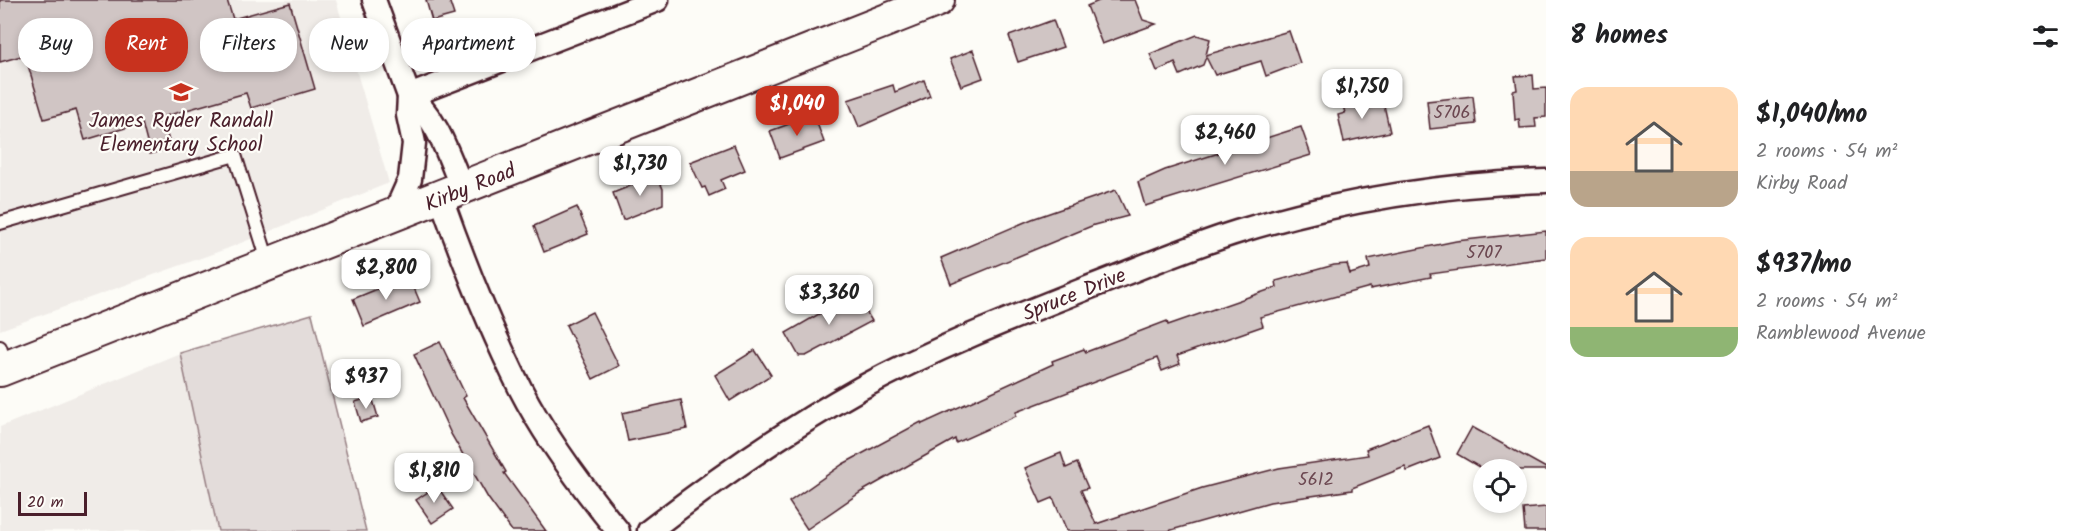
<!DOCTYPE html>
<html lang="en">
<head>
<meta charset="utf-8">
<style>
	body { margin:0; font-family:Kalam,sans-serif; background:#f2f2f2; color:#202124; height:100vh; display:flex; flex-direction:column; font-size:22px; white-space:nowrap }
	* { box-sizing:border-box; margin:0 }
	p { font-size:20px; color:#757577 }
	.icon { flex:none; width:33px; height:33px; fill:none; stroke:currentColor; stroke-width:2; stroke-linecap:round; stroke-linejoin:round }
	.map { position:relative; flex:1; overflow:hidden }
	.sheet { display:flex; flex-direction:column; background:#fff; width:540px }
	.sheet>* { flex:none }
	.banner { position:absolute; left:18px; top:18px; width:570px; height:54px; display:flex; gap:12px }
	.buttons { position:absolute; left:1473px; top:459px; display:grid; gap:12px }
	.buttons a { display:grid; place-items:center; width:54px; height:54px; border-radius:50%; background:#fff; box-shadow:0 3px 9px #0003; font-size:30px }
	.scale { position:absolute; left:18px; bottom:15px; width:69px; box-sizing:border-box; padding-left:6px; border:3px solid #4a1f2b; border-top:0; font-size:16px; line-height:21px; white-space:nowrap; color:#4a1f2b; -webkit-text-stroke:4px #fdfcf7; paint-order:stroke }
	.price { position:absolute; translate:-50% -51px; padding:0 14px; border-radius:12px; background:#fff; color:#222; font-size:20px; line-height:39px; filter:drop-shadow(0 2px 3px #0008) }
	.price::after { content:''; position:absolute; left:50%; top:36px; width:18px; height:14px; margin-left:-9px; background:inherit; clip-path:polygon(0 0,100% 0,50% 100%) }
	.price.current { background:#c8321e; color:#fff }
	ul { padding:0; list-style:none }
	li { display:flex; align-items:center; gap:18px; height:150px; padding:0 24px }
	li span { display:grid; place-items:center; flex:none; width:168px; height:120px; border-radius:18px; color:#555 }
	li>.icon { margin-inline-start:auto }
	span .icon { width:72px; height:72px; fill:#fffc; stroke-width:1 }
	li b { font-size:26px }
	h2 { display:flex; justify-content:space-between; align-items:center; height:72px; padding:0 24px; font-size:26px }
	.pill { padding:0 21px; border-radius:24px; background:#fff; box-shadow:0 3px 9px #0003; font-size:21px; line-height:54px }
	.pill.current { background:#c8321e; color:#fff }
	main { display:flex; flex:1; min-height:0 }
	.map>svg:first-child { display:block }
</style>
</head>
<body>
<main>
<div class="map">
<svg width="1546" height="531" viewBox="0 0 1546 531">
	<rect width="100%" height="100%" fill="#fdfcf7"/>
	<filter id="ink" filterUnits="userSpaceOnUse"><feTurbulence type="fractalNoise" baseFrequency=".0167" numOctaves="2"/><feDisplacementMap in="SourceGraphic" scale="12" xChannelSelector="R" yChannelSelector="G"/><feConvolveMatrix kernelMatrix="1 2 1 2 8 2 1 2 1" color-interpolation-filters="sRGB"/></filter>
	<g filter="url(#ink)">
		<g fill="#f0ece8">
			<path d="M 0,0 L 336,0 L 389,183 L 226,249 L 0,330 Z"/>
			<path d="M 180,353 L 220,531 L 0,531 L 0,427 Z"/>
		</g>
		<path fill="#e3dcda" stroke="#967e82" stroke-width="1.5" d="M 312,314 L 366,531 L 218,531 L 180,353 Z"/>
		<g fill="#d0c5c4" stroke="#4a1f2b" stroke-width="1.5">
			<path d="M 0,0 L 227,0 L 233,19 L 290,3 L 315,89 L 251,108 L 246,93 L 162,117 L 171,148 L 150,154 L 142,123 L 85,140 L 76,110 L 44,119 L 25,55 L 0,62 Z"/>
			<path d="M 426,0 L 449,0 L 454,15 L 432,21 Z"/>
			<path d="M 1101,0 L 1135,0 L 1143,20 L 1156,24 L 1102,44 L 1087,6 Z"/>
			<path d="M 1053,20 L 1063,47 L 1018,62 L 1009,36 Z"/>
			<path d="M 1289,31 L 1300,63 L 1266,76 L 1261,61 L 1215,75 L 1206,57 L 1203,65 L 1180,75 L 1175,63 L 1157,71 L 1150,54 L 1197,35 L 1210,39 L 1206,55 Z"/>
			<path d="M 973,50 L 983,78 L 961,86 L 950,59 Z"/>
			<path d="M 1533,75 L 1534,89 L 1546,88 L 1546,117 L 1535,118 L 1536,127 L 1520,128 L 1519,119 L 1515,120 L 1513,91 L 1517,90 L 1515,76 Z"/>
			<path d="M 924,80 L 930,96 L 859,127 L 848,100 L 893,85 L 895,92 Z"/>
			<path d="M 1473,96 L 1476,124 L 1430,129 L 1427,101 Z"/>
			<path d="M 1365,97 L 1367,108 L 1384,105 L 1390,132 L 1344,142 L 1338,115 L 1345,113 L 1342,102 Z"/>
			<path d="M 814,115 L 824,142 L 780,158 L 770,131 Z"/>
			<path d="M 1301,127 L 1311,155 L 1145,206 L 1138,182 L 1165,170 Z"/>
			<path d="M 734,145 L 745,170 L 721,180 L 725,189 L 709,196 L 705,187 L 702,188 L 690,162 Z"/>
			<path d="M 657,175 L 663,189 L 663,204 L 623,220 L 613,193 Z"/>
			<path d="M 1116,190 L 1128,216 L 1094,225 L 951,284 L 941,258 L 1032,219 Z"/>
			<path d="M 577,207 L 588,234 L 544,252 L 534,226 Z"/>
			<path d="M 1546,231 L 1546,258 L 1430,274 L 1431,277 L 1370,289 L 1370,287 L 1260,317 L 1263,326 L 1177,356 L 1180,364 L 1162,371 L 1157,358 L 1016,412 L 1016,416 L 956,443 L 955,439 L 861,492 L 807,529 L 789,502 L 843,464 L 921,422 L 922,424 L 1053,364 L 1052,361 L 1084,349 L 1086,352 L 1167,321 L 1168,325 L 1277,287 L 1276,281 L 1334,265 L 1347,264 L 1350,274 L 1370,268 L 1368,259 L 1456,241 Z"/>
			<path d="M 409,276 L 420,302 L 364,326 L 353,299 Z"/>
			<path d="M 855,293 L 872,321 L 806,356 L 799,356 L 786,333 Z"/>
			<path d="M 592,312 L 619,366 L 593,379 L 566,325 Z"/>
			<path d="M 440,342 L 466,396 L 463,398 L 506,472 L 504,473 L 546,531 L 512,531 L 488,498 L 451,434 L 414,354 Z"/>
			<path d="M 755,350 L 771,375 L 730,401 L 715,375 Z"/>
			<path d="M 372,397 L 378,417 L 361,422 L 355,402 Z"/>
			<path d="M 681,400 L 687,429 L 628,441 L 622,413 Z"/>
			<path d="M 1428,425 L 1440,458 L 1407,471 L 1405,467 L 1352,488 L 1352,490 L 1270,502 L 1168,531 L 1067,531 L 1053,498 L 1041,503 L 1025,468 L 1061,453 L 1066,468 L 1077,463 L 1088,488 L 1081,490 L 1096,524 L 1202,488 L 1279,468 L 1368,455 L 1366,449 Z"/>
			<path d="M 1472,427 L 1546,468 L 1546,470 L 1484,470 L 1457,454 Z"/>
			<path d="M 437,486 L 453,509 L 432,523 L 416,500 Z"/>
			<path d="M 1546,507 L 1546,531 L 1525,531 L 1523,509 Z"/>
		</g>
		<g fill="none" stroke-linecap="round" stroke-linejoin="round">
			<g stroke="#4a1f2b" stroke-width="16">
				<g id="lane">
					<path d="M 0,223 L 235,155 L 269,264"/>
					<path d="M 0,347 L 6,367"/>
				</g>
			</g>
			<g stroke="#4a1f2b" stroke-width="27">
				<g id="street">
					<path d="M 374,0 L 409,96 L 408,115 L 414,143 L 410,179 L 393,217"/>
					<path d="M 409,96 L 657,0"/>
					<path d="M 409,96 C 438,118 449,158 463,190"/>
					<path d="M 441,198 C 464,263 489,326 520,388 C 546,439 582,487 618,531"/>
					<path d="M 649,531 C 716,479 786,430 861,388 C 933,349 1009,319 1085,289 C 1135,270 1186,248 1237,232 C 1337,201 1441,184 1546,181"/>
				</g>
			</g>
			<g stroke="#4a1f2b" stroke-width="36">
				<path id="secondary" d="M 0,370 L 938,0"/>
			</g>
			<use href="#lane" stroke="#fdfcf7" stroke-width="12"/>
			<use href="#street" stroke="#fdfcf7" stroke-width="22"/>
			<use href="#secondary" stroke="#fdfcf7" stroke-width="32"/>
		</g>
	</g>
	<defs>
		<g id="school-bare" transform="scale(1.8)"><path d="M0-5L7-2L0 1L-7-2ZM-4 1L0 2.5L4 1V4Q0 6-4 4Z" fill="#c8321e" stroke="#fdfcf7" stroke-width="2.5" paint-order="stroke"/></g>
	</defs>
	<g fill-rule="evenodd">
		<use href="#school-bare" x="181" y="92"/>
	</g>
	<g text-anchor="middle" stroke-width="4.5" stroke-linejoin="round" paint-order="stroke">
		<g font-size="18" fill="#6c4851">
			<text x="1452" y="118">5706</text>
			<text x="1484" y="258">5707</text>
			<text x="1316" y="485">5612</text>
		</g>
		<g font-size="21" fill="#4a1f2b" stroke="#fdfcf7">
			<text x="181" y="127">James Ryder Randall<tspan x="181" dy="24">Elementary School</tspan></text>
		</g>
		<g font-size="21" fill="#4a1f2b" stroke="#fdfcf7">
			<text transform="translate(470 187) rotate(-22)" y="7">Kirby Road</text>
			<text transform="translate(1074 294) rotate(-22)" y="7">Spruce Drive</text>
		</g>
	</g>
</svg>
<div class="buttons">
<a><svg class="icon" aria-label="locate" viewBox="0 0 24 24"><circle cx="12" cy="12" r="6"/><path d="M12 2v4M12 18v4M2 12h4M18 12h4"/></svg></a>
</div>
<div class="scale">20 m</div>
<b class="price" style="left:1362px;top:120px">$1,750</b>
<b class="price current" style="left:797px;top:137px">$1,040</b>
<b class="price" style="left:1225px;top:166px">$2,460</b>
<b class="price" style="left:640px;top:197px">$1,730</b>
<b class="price" style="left:386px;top:301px">$2,800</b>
<b class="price" style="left:829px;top:326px">$3,360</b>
<b class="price" style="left:366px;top:410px">$937</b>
<b class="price" style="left:434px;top:504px">$1,810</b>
<div class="banner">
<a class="pill">Buy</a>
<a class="pill current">Rent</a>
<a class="pill">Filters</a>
<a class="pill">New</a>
<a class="pill">Apartment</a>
</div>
</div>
<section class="sheet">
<h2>8 homes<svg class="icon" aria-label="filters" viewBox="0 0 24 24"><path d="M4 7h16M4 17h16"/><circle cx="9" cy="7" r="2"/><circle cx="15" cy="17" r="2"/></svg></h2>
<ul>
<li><span style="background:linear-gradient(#ffd9b3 70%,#b9a48a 0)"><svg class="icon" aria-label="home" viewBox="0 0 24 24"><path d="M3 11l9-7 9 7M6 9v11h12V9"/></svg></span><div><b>$1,040/mo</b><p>2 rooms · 54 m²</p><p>Kirby Road</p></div></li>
<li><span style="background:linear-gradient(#ffd9b3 75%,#8fb573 0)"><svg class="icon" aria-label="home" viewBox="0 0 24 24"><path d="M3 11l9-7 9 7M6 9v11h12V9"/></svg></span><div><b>$937/mo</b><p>2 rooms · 54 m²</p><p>Ramblewood Avenue</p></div></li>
</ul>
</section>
</main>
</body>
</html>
